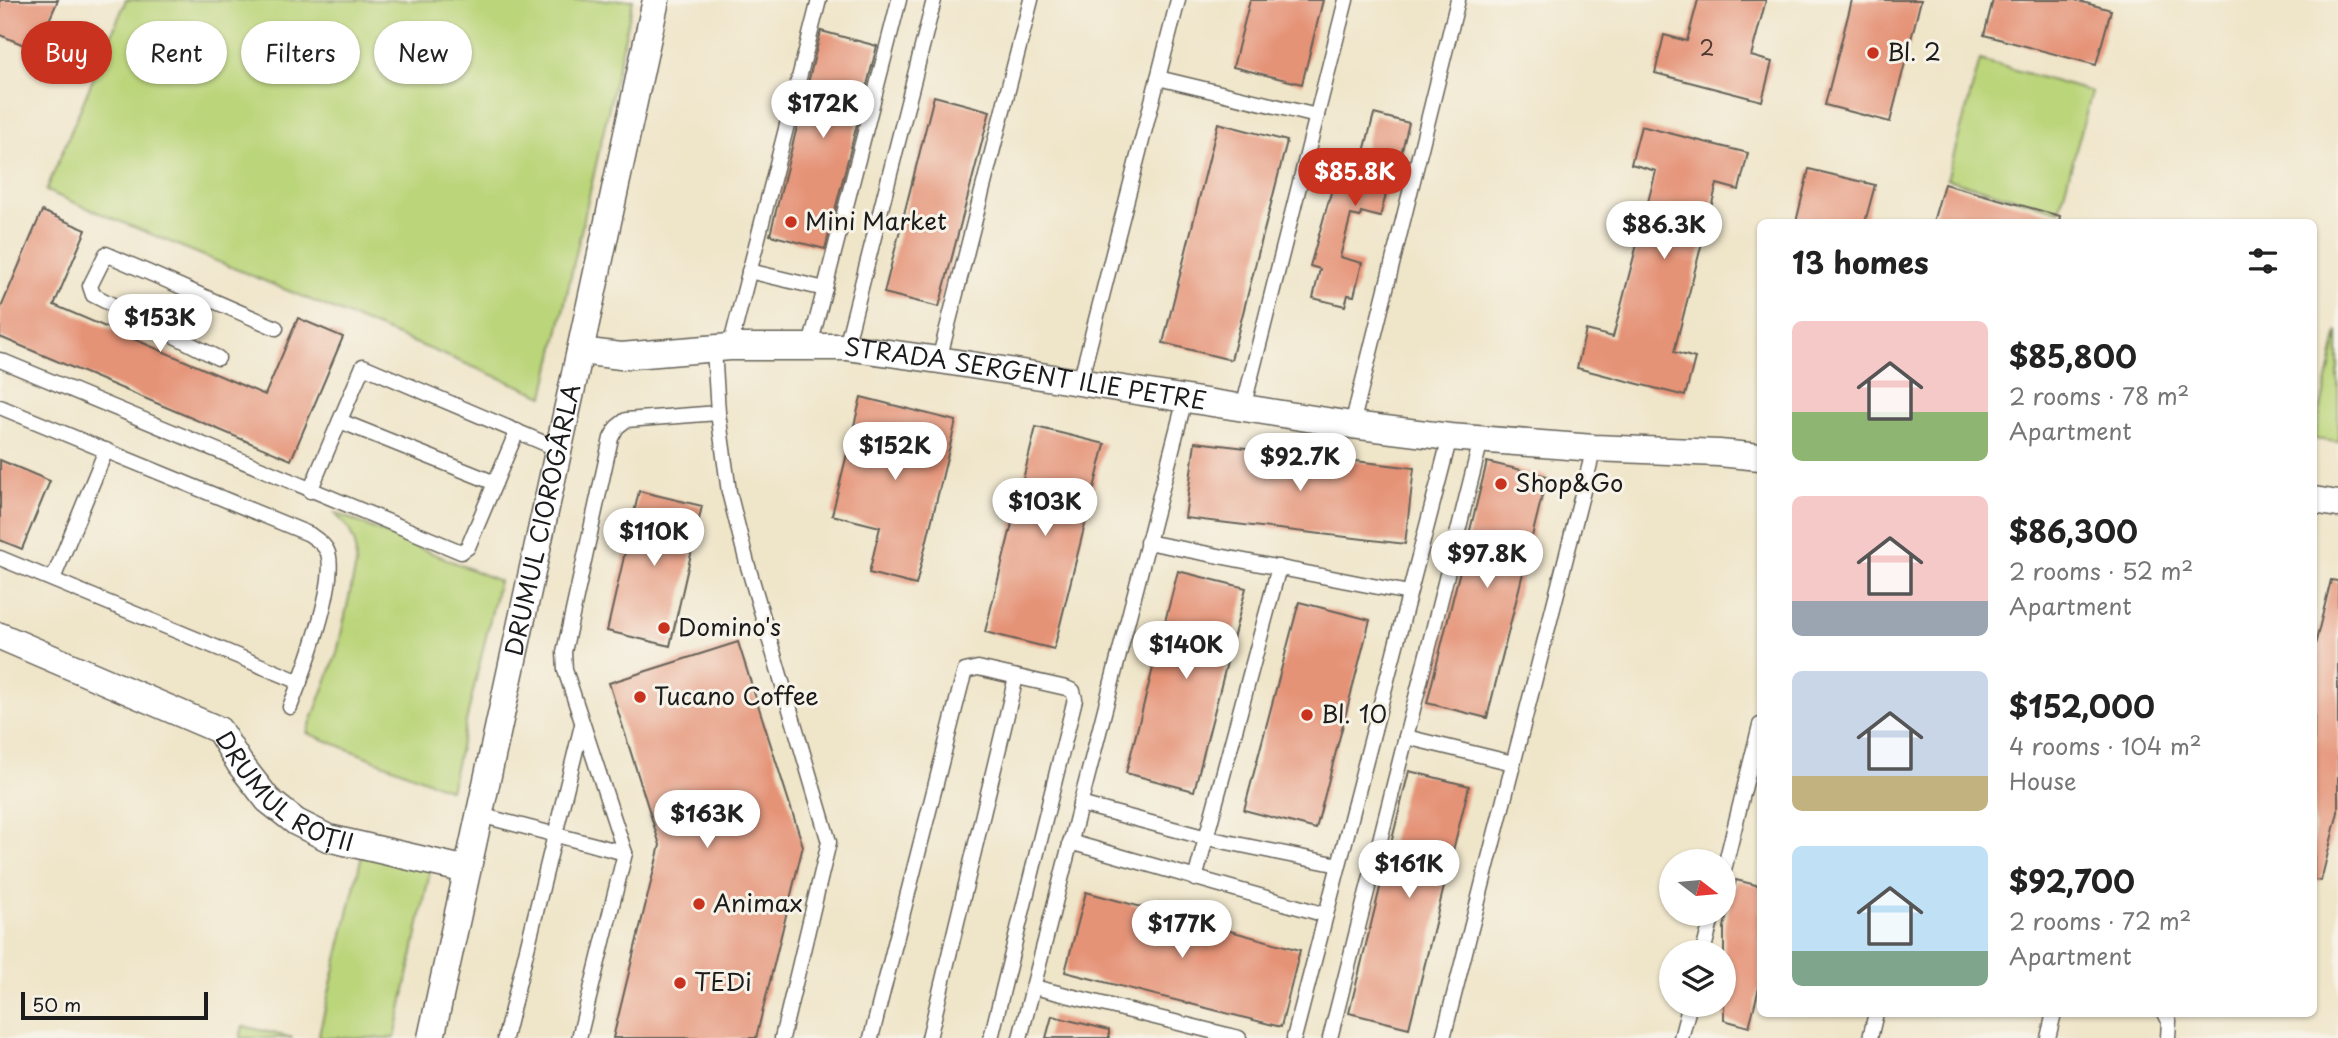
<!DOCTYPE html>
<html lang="en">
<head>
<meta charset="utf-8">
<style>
	body { margin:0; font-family:"Playpen Sans",sans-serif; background:#f2f2f2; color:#222; height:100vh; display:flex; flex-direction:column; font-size:26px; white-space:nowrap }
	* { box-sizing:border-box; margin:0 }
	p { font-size:23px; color:#767676 }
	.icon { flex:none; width:38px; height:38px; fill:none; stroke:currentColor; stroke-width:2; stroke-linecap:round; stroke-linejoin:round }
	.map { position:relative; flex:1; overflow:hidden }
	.panel { position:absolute; left:1757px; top:219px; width:560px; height:798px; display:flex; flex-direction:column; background:#fff; border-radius:10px; box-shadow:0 2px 5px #0004 }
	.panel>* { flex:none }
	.guide { position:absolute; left:21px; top:21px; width:665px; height:63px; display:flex; gap:14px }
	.needle { width:46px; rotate:106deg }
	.tools { position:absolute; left:1659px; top:849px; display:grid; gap:14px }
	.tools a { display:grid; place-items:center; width:77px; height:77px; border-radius:50%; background:#fff; box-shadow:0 2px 5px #0004; font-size:35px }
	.scale { position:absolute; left:21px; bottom:18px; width:187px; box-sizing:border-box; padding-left:7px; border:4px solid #1c1c1c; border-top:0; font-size:19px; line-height:24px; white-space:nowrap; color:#1c1c1c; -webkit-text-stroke:5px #f7f3e8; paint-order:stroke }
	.price { position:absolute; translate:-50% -60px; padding:0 16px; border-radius:24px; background:#fff; color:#222; font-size:23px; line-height:46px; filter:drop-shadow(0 2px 4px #0008) }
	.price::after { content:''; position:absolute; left:50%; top:42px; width:21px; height:16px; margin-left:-10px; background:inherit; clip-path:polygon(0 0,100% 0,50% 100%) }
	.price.current { background:#c8321e; color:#fff }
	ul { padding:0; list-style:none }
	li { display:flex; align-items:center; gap:21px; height:175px; padding:0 35px }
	li span { display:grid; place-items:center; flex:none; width:196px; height:140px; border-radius:10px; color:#555 }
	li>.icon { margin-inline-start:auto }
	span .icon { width:84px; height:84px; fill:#fffc; stroke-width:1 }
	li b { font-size:30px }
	h2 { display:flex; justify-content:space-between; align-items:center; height:84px; padding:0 35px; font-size:30px }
	.pill { padding:0 24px; border-radius:32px; background:#fff; box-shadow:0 2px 5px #0004; font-size:24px; line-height:63px }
	.pill.current { background:#c8321e; color:#fff }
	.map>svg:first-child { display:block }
</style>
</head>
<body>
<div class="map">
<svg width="2338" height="1038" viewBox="0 0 2338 1038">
	<rect width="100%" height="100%" fill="#f7f3e8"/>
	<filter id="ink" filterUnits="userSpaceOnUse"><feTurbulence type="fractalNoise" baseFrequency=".0143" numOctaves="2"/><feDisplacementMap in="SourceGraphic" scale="14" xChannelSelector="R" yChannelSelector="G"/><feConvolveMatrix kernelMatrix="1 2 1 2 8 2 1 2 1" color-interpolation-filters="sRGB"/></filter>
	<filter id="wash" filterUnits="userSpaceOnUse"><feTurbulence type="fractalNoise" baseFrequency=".00686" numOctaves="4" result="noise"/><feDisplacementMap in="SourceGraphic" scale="28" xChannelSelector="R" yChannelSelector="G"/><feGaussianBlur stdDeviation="1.57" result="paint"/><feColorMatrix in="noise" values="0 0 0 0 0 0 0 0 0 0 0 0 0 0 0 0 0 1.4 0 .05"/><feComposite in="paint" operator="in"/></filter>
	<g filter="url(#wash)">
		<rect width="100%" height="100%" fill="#efe5c9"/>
		<g fill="#bbd57a" stroke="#6c784b" stroke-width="2">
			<path d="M 126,0 L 633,0 L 544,396 L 46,191 Z"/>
			<path d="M 1980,60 L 2092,92 L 2059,211 L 1947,179 Z"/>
			<path d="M 2338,331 L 2338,442 L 2314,439 Z"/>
			<path d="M 334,512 L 499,581 L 450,790 L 307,733 L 337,653 L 356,565 L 355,544 L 349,529 Z"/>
			<path d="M 363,851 L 431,867 L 395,1038 L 318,1038 Z"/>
			<path d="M 243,1026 L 293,1038 L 240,1038 Z"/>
		</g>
		<g id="blocks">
			<g fill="#e59377">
				<path d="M 0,0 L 58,0 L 36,50 L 0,35 Z"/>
				<path d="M 1250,0 L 1323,0 L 1302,84 L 1233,67 Z"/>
				<path d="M 1698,0 L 1766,0 L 1751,56 L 1772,62 L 1762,101 L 1655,73 L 1664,35 L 1687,41 Z"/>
				<path d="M 1852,0 L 1921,0 L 1890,122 L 1825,105 Z"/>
				<path d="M 1993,0 L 2075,0 L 2111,10 L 2096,65 L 1984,35 Z"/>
				<path d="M 821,31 L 877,46 L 825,249 L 770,235 Z"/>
				<path d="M 934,96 L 990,111 L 939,307 L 884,293 Z"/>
				<path d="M 1374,114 L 1409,123 L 1400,158 L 1396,157 L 1380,217 L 1361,212 L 1360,217 L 1351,215 L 1340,257 L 1362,263 L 1354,296 L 1348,295 L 1345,306 L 1313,298 L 1320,269 L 1310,266 L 1336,175 L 1342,177 L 1345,168 L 1353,170 L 1355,162 L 1361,163 Z"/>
				<path d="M 1218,123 L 1287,141 L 1231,360 L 1163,343 Z"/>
				<path d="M 1641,126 L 1748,153 L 1739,190 L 1717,184 L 1674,352 L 1695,358 L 1685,396 L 1577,368 L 1586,330 L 1613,337 L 1656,171 L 1631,164 Z"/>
				<path d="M 1809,169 L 1875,185 L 1865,222 L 1796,222 Z"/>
				<path d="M 1944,184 L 2060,216 L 2059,222 L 1933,222 Z"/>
				<path d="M 42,211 L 86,230 L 54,305 L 265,395 L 298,318 L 343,337 L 291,460 L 0,337 L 0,310 Z"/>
				<path d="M 861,397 L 956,421 L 916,585 L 869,573 L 880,527 L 832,515 Z"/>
				<path d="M 1036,427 L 1105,444 L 1054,649 L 985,632 Z"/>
				<path d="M 1195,442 L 1414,468 L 1405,544 L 1185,518 Z"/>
				<path d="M 0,460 L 50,481 L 22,549 L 0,540 Z"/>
				<path d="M 1487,462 L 1547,476 L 1487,718 L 1427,703 Z"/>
				<path d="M 639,491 L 702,506 L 670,646 L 607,631 Z"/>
				<path d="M 1178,571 L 1246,588 L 1194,791 L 1126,773 Z"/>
				<path d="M 2331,580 L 2338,581 L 2338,812 L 2321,881 L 2314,880 L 2314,649 Z"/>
				<path d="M 1299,602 L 1370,620 L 1316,829 L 1244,810 Z"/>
				<path d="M 738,642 L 803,846 L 756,1038 L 613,1038 L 660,845 L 609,683 Z"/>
				<path d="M 1409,771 L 1469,786 L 1409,1028 L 1349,1013 Z"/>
				<path d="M 1736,880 L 1760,886 L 1760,984 L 1749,1027 L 1724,1020 L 1724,927 Z"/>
				<path d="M 1086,892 L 1300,950 L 1281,1027 L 1065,972 Z"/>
				<path d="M 1052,1016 L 1109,1030 L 1109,1038 L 1046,1038 Z"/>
			</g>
		</g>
	</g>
	<g filter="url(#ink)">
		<use href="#blocks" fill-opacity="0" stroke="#666259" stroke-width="2"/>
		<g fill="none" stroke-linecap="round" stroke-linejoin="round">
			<g stroke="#666259" stroke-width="17">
				<g id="lane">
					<path d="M 1158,78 L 1317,116"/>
					<path d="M 749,271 L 825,289"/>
					<path d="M 810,346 L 899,0"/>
					<path d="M 730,347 L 819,0"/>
					<path d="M 846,347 L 934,0"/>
					<path d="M 714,349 L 718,413 L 729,492 L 747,563 L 829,842 L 782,1038"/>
					<path d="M 218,358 L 93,295 L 90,286 L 106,254 L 276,328"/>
					<path d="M 0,360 L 461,552 L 468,547 L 517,431"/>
					<path d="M 939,360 L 1031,0"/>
					<path d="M 1080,382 L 1178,0"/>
					<path d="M 0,407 L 309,534 C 316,539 325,544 328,553 C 338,583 302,677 290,707"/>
					<path d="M 1243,408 L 1346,0"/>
					<path d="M 340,421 L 495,483"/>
					<path d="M 1352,425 L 1458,0"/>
					<path d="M 310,491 L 363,366 L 558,449"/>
					<path d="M 1147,542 L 1409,593"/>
					<path d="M 0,558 L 300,682"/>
					<path d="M 53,579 L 106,450"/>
					<path d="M 1406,737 L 1513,763"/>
					<path d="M 1080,804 L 1207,838 L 1339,865"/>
					<path d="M 480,815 L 625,853"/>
					<path d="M 1070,842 L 1326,915"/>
					<path d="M 1724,870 L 1760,725"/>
					<path d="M 1195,879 L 1279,567"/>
					<path d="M 1703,952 L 1713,914"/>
					<path d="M 1034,987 L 1239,1038"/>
					<path d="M 2165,1013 L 2169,1021 L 2168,1038"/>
					<path d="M 505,1038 L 582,725"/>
					<path d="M 579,1038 L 625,853 L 570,685 L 565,670 L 564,652 L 611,438 L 617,427 L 626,420 L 718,413"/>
					<path d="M 871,1038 L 961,685 L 965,671 L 978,668 L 1066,688 L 1073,691 L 1075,699 L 991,1038"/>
					<path d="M 929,1038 L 1016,677"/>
					<path d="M 1020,1038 L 1185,399"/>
					<path d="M 1294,1038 L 1450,437"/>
					<path d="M 1330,1038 L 1481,440"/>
					<path d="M 1443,1038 L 1594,448"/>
					<path d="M 1681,1038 L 1690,1004"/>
					<path d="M 1870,1038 L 1876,1013"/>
					<path d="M 2048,1038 L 2054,1013"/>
				</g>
			</g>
			<g stroke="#666259" stroke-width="29">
				<g id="street">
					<path id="s1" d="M 580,351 L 621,356 L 730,347 L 846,347 L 939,360 L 1352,425 L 1450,437 L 1594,448 L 1719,453 L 1760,457"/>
					<path d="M 2314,500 L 2338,504"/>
					<path id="s2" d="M 0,636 L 219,730 L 240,764 L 268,800 L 296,822 L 328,838 L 467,870"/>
					<path id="s3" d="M 431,1038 L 656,0"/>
				</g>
			</g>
			<use href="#lane" stroke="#fff" stroke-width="14"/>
			<use href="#street" stroke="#fff" stroke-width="26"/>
		</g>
	</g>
	<g fill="#c8321e" stroke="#f7f3e8" stroke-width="2.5">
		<circle cx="1873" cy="53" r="7"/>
		<circle cx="791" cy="222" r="7"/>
		<circle cx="1501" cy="484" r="7"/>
		<circle cx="664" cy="628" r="7"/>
		<circle cx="640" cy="697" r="7"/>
		<circle cx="1307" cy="715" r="7"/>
		<circle cx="699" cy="904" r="7"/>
		<circle cx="680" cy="983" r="7"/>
	</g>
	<g text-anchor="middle" stroke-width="6" stroke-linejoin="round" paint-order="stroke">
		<g font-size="21" fill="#4e3a33">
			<text x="1707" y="56">2</text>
		</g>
		<g font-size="24" fill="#1c1c1c" stroke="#f7f3e8" text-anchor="start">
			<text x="1887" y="61">Bl. 2</text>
			<text x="805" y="230">Mini Market</text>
			<text x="1515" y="492">Shop&amp;Go</text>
			<text x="678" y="636">Domino's</text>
			<text x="654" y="705">Tucano Coffee</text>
			<text x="1321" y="723">Bl. 10</text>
			<text x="713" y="912">Animax</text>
			<text x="694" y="991">TEDi</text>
		</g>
		<g font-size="24" fill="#1c1c1c" stroke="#f7f3e8">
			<text dy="8" stroke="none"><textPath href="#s1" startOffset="448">STRADA SERGENT ILIE PETRE</textPath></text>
			<text dy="8" stroke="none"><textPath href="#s3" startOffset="530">DRUMUL CIOROGÂRLA</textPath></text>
			<text dy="8" stroke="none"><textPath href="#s2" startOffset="332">DRUMUL ROȚII</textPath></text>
		</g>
	</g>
</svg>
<div class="tools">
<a><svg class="needle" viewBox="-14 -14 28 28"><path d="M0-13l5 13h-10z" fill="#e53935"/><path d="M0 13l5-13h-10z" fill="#767676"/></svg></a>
<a><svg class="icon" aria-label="layers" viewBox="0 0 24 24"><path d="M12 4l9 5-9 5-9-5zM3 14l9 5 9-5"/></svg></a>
</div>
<div class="scale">50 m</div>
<b class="price" style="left:823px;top:140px">$172K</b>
<b class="price current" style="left:1355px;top:208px">$85.8K</b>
<b class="price" style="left:1664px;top:261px">$86.3K</b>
<b class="price" style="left:160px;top:354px">$153K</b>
<b class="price" style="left:895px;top:482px">$152K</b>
<b class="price" style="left:1300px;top:493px">$92.7K</b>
<b class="price" style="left:1045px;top:538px">$103K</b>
<b class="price" style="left:654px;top:568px">$110K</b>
<b class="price" style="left:1487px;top:590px">$97.8K</b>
<b class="price" style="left:1186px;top:681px">$140K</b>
<b class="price" style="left:707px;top:850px">$163K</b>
<b class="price" style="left:1409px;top:900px">$161K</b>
<b class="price" style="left:1182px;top:960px">$177K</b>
<div class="guide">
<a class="pill current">Buy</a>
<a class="pill">Rent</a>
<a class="pill">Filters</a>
<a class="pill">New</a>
</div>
<section class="panel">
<h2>13 homes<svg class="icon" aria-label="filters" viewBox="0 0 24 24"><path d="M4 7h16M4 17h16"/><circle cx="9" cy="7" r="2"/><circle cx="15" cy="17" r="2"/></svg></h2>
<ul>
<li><span style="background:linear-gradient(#f6c9c9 65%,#8fb573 0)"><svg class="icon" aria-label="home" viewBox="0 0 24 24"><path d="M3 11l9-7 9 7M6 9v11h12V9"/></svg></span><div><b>$85,800</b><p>2 rooms · 78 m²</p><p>Apartment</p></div></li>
<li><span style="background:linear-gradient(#f6c9c9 75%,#9aa5b1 0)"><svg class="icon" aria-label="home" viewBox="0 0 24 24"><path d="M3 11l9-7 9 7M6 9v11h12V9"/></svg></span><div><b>$86,300</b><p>2 rooms · 52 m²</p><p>Apartment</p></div></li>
<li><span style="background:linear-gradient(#c9d6e8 75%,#c2b280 0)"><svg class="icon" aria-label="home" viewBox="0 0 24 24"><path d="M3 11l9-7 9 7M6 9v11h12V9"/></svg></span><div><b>$152,000</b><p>4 rooms · 104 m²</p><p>House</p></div></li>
<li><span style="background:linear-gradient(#bfe0f5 75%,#7fa58c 0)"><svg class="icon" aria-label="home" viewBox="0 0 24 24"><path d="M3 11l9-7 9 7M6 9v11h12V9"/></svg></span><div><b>$92,700</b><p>2 rooms · 72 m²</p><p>Apartment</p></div></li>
</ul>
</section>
</div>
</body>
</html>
